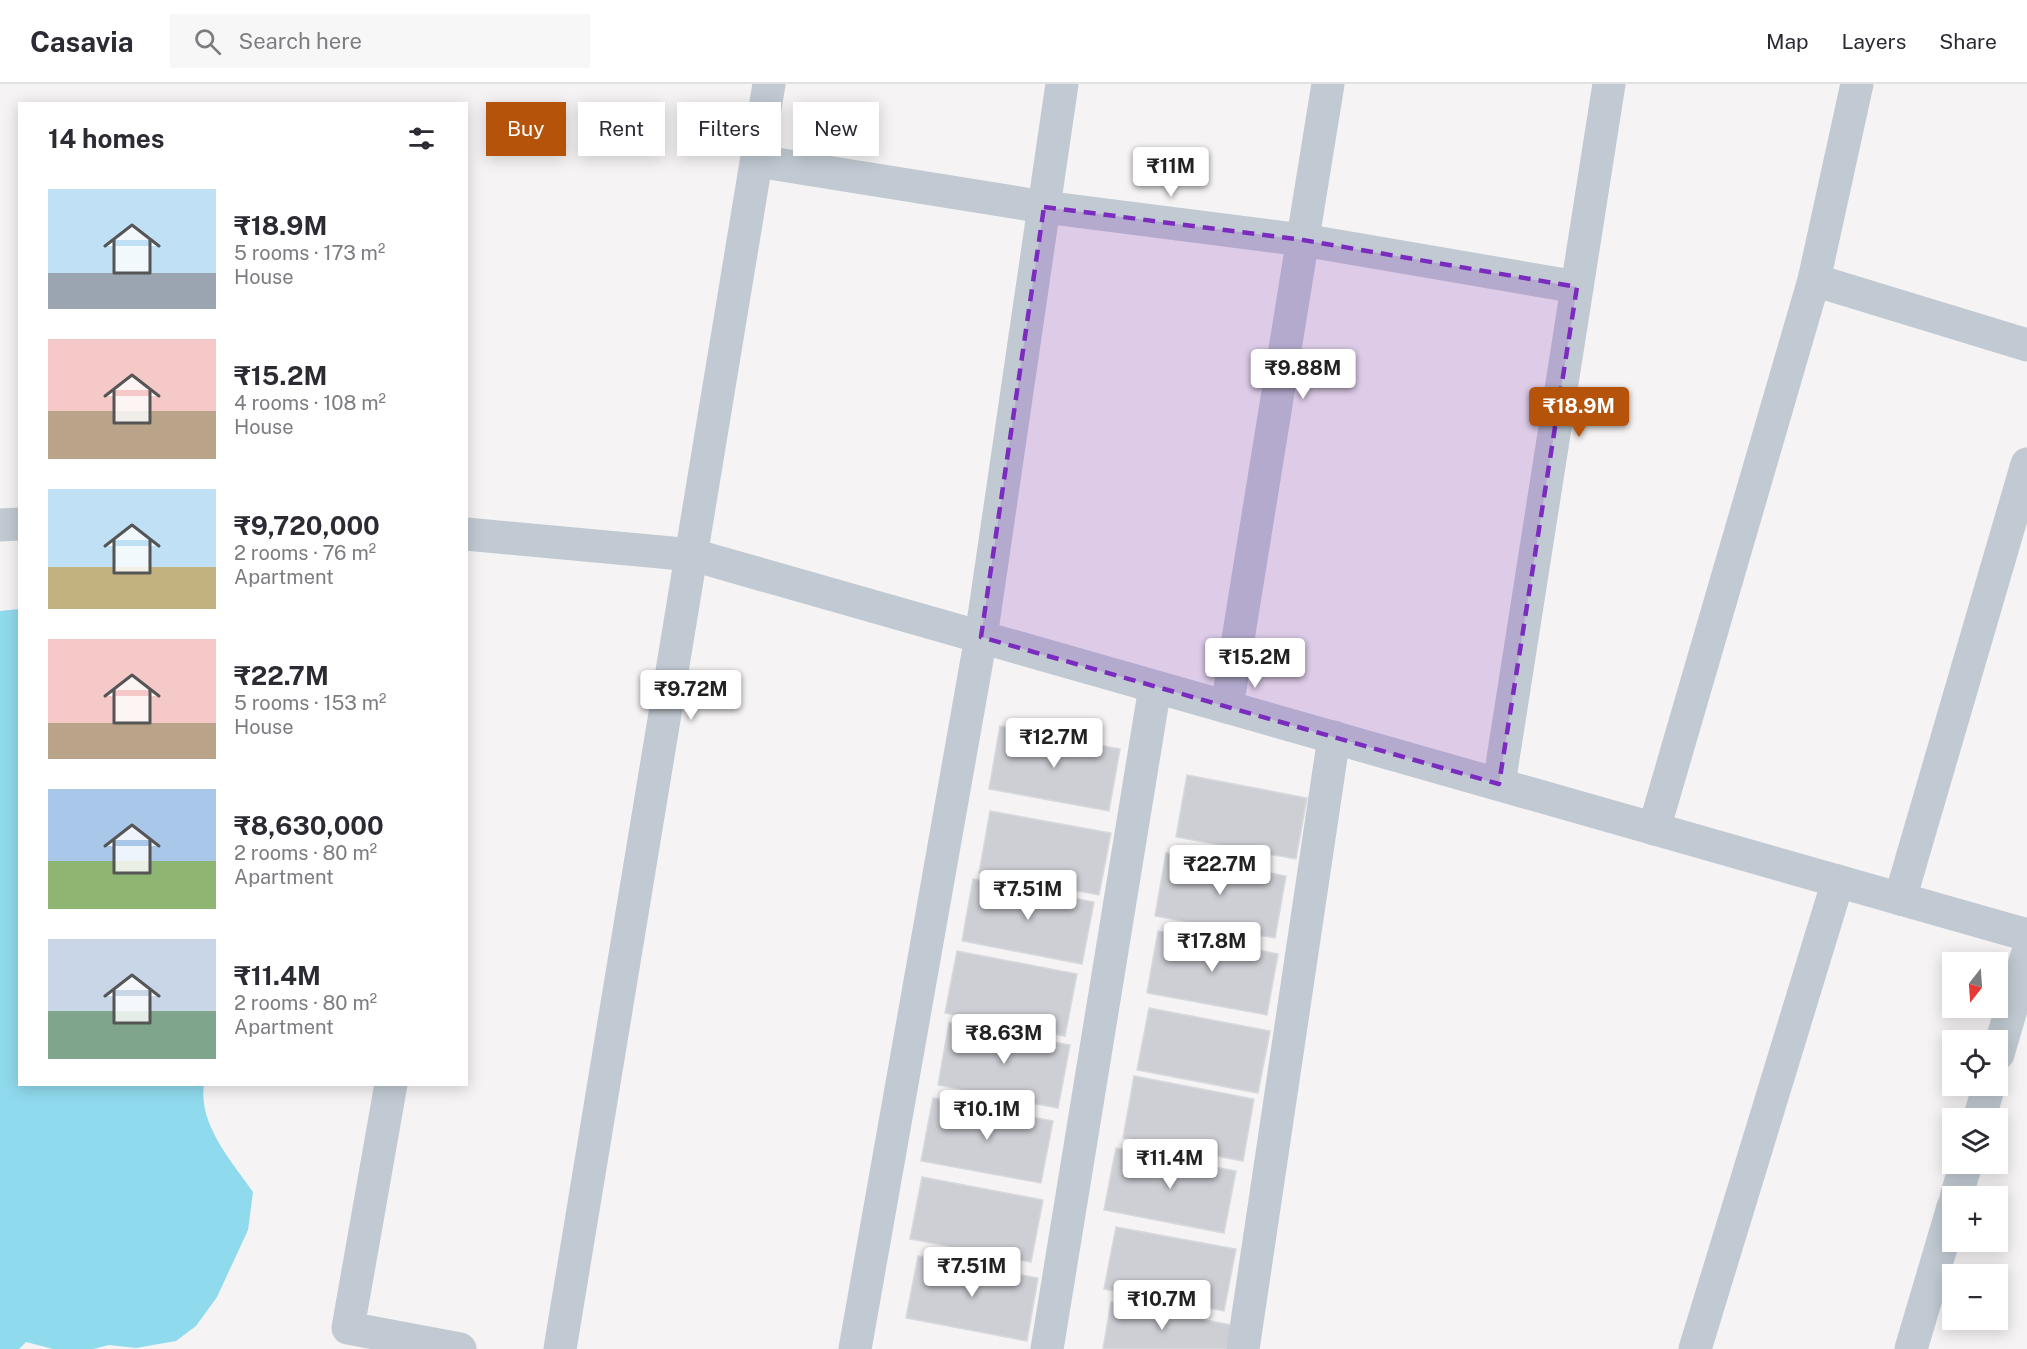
<!DOCTYPE html>
<html lang="en">
<head>
<meta charset="utf-8">
<style>
	body { margin:0; font-family:"Public Sans",sans-serif; background:#f7f7f7; color:#2b2b33; height:100vh; display:flex; flex-direction:column; font-size:22px; white-space:nowrap }
	* { box-sizing:border-box; margin:0 }
	p { font-size:20px; color:#7c7c81 }
	.icon { flex:none; width:33px; height:33px; fill:none; stroke:currentColor; stroke-width:2; stroke-linecap:round; stroke-linejoin:round }
	.map { position:relative; flex:1; overflow:hidden }
	.side { position:absolute; left:18px; top:18px; width:450px; height:984px; display:flex; flex-direction:column; background:#fff; border-radius:0px; box-shadow:0 3px 15px #0003 }
	.side>* { flex:none }
	.hud { position:absolute; left:486px; top:18px; width:570px; height:54px; display:flex; gap:12px }
	.needle { width:39px; rotate:197deg }
	.tools { position:absolute; left:1942px; top:868px; display:grid; gap:12px }
	.tools a { display:grid; place-items:center; width:66px; height:66px; border-radius:0px; background:#fff; box-shadow:0 3px 15px #0003; font-size:30px }
	.price { position:absolute; translate:-50% -51px; padding:0 14px; border-radius:6px; background:#fff; color:#222; font-size:20px; line-height:39px; filter:drop-shadow(0 2px 3px #0008) }
	.price::after { content:''; position:absolute; left:50%; top:36px; width:18px; height:14px; margin-left:-9px; background:inherit; clip-path:polygon(0 0,100% 0,50% 100%) }
	.price.current { background:#b45309; color:#fff }
	ul { padding:0; list-style:none }
	li { display:flex; align-items:center; gap:18px; height:150px; padding:0 30px }
	li span { display:grid; place-items:center; flex:none; width:168px; height:120px; border-radius:0px; color:#555 }
	li>.icon { margin-inline-start:auto }
	span .icon { width:72px; height:72px; fill:#fffc; stroke-width:1 }
	li b { font-size:26px }
	h2 { display:flex; justify-content:space-between; align-items:center; height:72px; padding:0 30px; font-size:26px }
	.tag { padding:0 21px; border-radius:0px; background:#fff; box-shadow:0 3px 15px #0003; font-size:21px; line-height:54px }
	.tag.current { background:#b45309; color:#fff }
	header { display:flex; align-items:center; gap:36px; box-sizing:border-box; height:84px; padding:0 30px; background:#fff; border-bottom:2px solid #e1e1e2 }
	header strong { font-size:28px }
	nav { display:flex; gap:33px; margin-inline-start:auto; font-size:21px }
	.search { width:420px; height:54px; background:#f7f7f7; display:flex; align-items:center; gap:15px; box-sizing:border-box; padding:0 21px; border-radius:0px; color:#7c7c81; font-size:22px }
	.map>svg:first-child { display:block }
</style>
</head>
<body>
<header>
<strong>Casavia</strong>
<div class="search"><svg class="icon" aria-label="search" viewBox="0 0 24 24"><circle cx="10" cy="10" r="6"/><path d="M15 15l6 6"/></svg>Search here</div>
<nav><a>Map</a><a>Layers</a><a>Share</a></nav>
</header>
<div class="map">
<svg width="2027" height="1265" viewBox="0 0 2027 1265">
	<rect width="100%" height="100%" fill="#f5f3f3"/>
	<path fill="#90daee" d="M 19,525 L 20,1000 L 204,1001 C 198,1040 232,1078 253,1108 L 248,1146 L 217,1213 L 196,1242 L 176,1257 L 136,1264 L 109,1261 L 93,1265 L 53,1265 L 26,1258 L 19,1265 L 0,1265 L 0,527 Z"/>
	<g fill="#cdcfd5" stroke="#d7d9de" stroke-width="1.5">
		<path d="M 1000,642 L 1120,665 L 1109,727 L 989,705 Z"/>
		<path d="M 1187,691 L 1307,714 L 1296,775 L 1176,753 Z"/>
		<path d="M 990,727 L 1111,749 L 1099,811 L 979,789 Z"/>
		<path d="M 1166,769 L 1286,792 L 1275,854 L 1155,832 Z"/>
		<path d="M 973,795 L 1094,818 L 1082,880 L 962,857 Z"/>
		<path d="M 1158,847 L 1278,870 L 1267,931 L 1147,909 Z"/>
		<path d="M 957,867 L 1077,890 L 1065,952 L 945,929 Z"/>
		<path d="M 1149,924 L 1270,947 L 1258,1009 L 1137,986 Z"/>
		<path d="M 949,939 L 1070,961 L 1058,1024 L 938,1001 Z"/>
		<path d="M 1134,992 L 1254,1015 L 1243,1077 L 1123,1054 Z"/>
		<path d="M 933,1014 L 1053,1037 L 1041,1099 L 921,1077 Z"/>
		<path d="M 1116,1064 L 1236,1087 L 1224,1149 L 1104,1126 Z"/>
		<path d="M 922,1093 L 1043,1116 L 1031,1178 L 910,1155 Z"/>
		<path d="M 1116,1143 L 1236,1165 L 1224,1227 L 1104,1205 Z"/>
		<path d="M 918,1172 L 1038,1194 L 1027,1257 L 906,1234 Z"/>
		<path d="M 1111,1218 L 1232,1241 L 1227,1265 L 1103,1265 Z"/>
	</g>
	<g fill="none" stroke-linecap="round" stroke-linejoin="round">
		<g stroke="#c1cad2" stroke-width="33">
			<path d="M 757,77 L 1044,123 L 1303,156 L 1577,203"/>
			<path d="M 1814,196 L 2027,261"/>
			<path d="M 0,441 L 20,440"/>
			<path d="M 466,450 L 693,471 L 2027,851"/>
			<path d="M 1227,623 L 1328,0"/>
			<path d="M 1499,700 L 1609,0"/>
			<path d="M 1654,745 L 1814,196 L 1857,0"/>
			<path d="M 1900,815 L 2027,380"/>
			<path d="M 1998,970 L 2027,871"/>
			<path d="M 391,1000 L 348,1244 L 460,1265"/>
			<path d="M 1979,1035 L 1989,1002"/>
			<path d="M 1956,1113 L 1966,1080"/>
			<path d="M 560,1265 L 769,0"/>
			<path d="M 855,1265 L 981,553 L 1062,0"/>
			<path d="M 1047,1265 L 1155,603"/>
			<path d="M 1243,1265 L 1334,653"/>
			<path d="M 1695,1265 L 1838,797"/>
			<path d="M 1911,1265 L 1953,1123"/>
		</g>
	</g>
	<path fill="#7b2cbf" fill-opacity="0.2" stroke="#7b2cbf" stroke-width="4.5" stroke-dasharray="12 8" stroke-linejoin="round" d="M 1044,123 L 1303,156 L 1577,203 L 1499,700 L 981,553 Z"/>
</svg>
<div class="tools">
<a><svg class="needle" viewBox="-14 -14 28 28"><path d="M0-13l5 13h-10z" fill="#e53935"/><path d="M0 13l5-13h-10z" fill="#7c7c81"/></svg></a>
<a><svg class="icon" aria-label="locate" viewBox="0 0 24 24"><circle cx="12" cy="12" r="6"/><path d="M12 2v4M12 18v4M2 12h4M18 12h4"/></svg></a>
<a><svg class="icon" aria-label="layers" viewBox="0 0 24 24"><path d="M12 4l9 5-9 5-9-5zM3 14l9 5 9-5"/></svg></a>
<a>+</a>
<a>−</a>
</div>
<b class="price" style="left:1171px;top:114px">₹11M</b>
<b class="price" style="left:1303px;top:316px">₹9.88M</b>
<b class="price current" style="left:1579px;top:354px">₹18.9M</b>
<b class="price" style="left:1255px;top:605px">₹15.2M</b>
<b class="price" style="left:691px;top:637px">₹9.72M</b>
<b class="price" style="left:1054px;top:685px">₹12.7M</b>
<b class="price" style="left:1220px;top:812px">₹22.7M</b>
<b class="price" style="left:1028px;top:837px">₹7.51M</b>
<b class="price" style="left:1212px;top:889px">₹17.8M</b>
<b class="price" style="left:1004px;top:981px">₹8.63M</b>
<b class="price" style="left:987px;top:1057px">₹10.1M</b>
<b class="price" style="left:1170px;top:1106px">₹11.4M</b>
<b class="price" style="left:972px;top:1214px">₹7.51M</b>
<b class="price" style="left:1162px;top:1247px">₹10.7M</b>
<div class="hud">
<a class="tag current">Buy</a>
<a class="tag">Rent</a>
<a class="tag">Filters</a>
<a class="tag">New</a>
</div>
<section class="side">
<h2>14 homes<svg class="icon" aria-label="filters" viewBox="0 0 24 24"><path d="M4 7h16M4 17h16"/><circle cx="9" cy="7" r="2"/><circle cx="15" cy="17" r="2"/></svg></h2>
<ul>
<li><span style="background:linear-gradient(#bfe0f5 70%,#9aa5b1 0)"><svg class="icon" aria-label="home" viewBox="0 0 24 24"><path d="M3 11l9-7 9 7M6 9v11h12V9"/></svg></span><div><b>₹18.9M</b><p>5 rooms · 173 m²</p><p>House</p></div></li>
<li><span style="background:linear-gradient(#f6c9c9 60%,#b9a48a 0)"><svg class="icon" aria-label="home" viewBox="0 0 24 24"><path d="M3 11l9-7 9 7M6 9v11h12V9"/></svg></span><div><b>₹15.2M</b><p>4 rooms · 108 m²</p><p>House</p></div></li>
<li><span style="background:linear-gradient(#bfe0f5 65%,#c2b280 0)"><svg class="icon" aria-label="home" viewBox="0 0 24 24"><path d="M3 11l9-7 9 7M6 9v11h12V9"/></svg></span><div><b>₹9,720,000</b><p>2 rooms · 76 m²</p><p>Apartment</p></div></li>
<li><span style="background:linear-gradient(#f6c9c9 70%,#b9a48a 0)"><svg class="icon" aria-label="home" viewBox="0 0 24 24"><path d="M3 11l9-7 9 7M6 9v11h12V9"/></svg></span><div><b>₹22.7M</b><p>5 rooms · 153 m²</p><p>House</p></div></li>
<li><span style="background:linear-gradient(#a9c7e8 60%,#8fb573 0)"><svg class="icon" aria-label="home" viewBox="0 0 24 24"><path d="M3 11l9-7 9 7M6 9v11h12V9"/></svg></span><div><b>₹8,630,000</b><p>2 rooms · 80 m²</p><p>Apartment</p></div></li>
<li><span style="background:linear-gradient(#c9d6e8 60%,#7fa58c 0)"><svg class="icon" aria-label="home" viewBox="0 0 24 24"><path d="M3 11l9-7 9 7M6 9v11h12V9"/></svg></span><div><b>₹11.4M</b><p>2 rooms · 80 m²</p><p>Apartment</p></div></li>
</ul>
</section>
</div>
</body>
</html>
